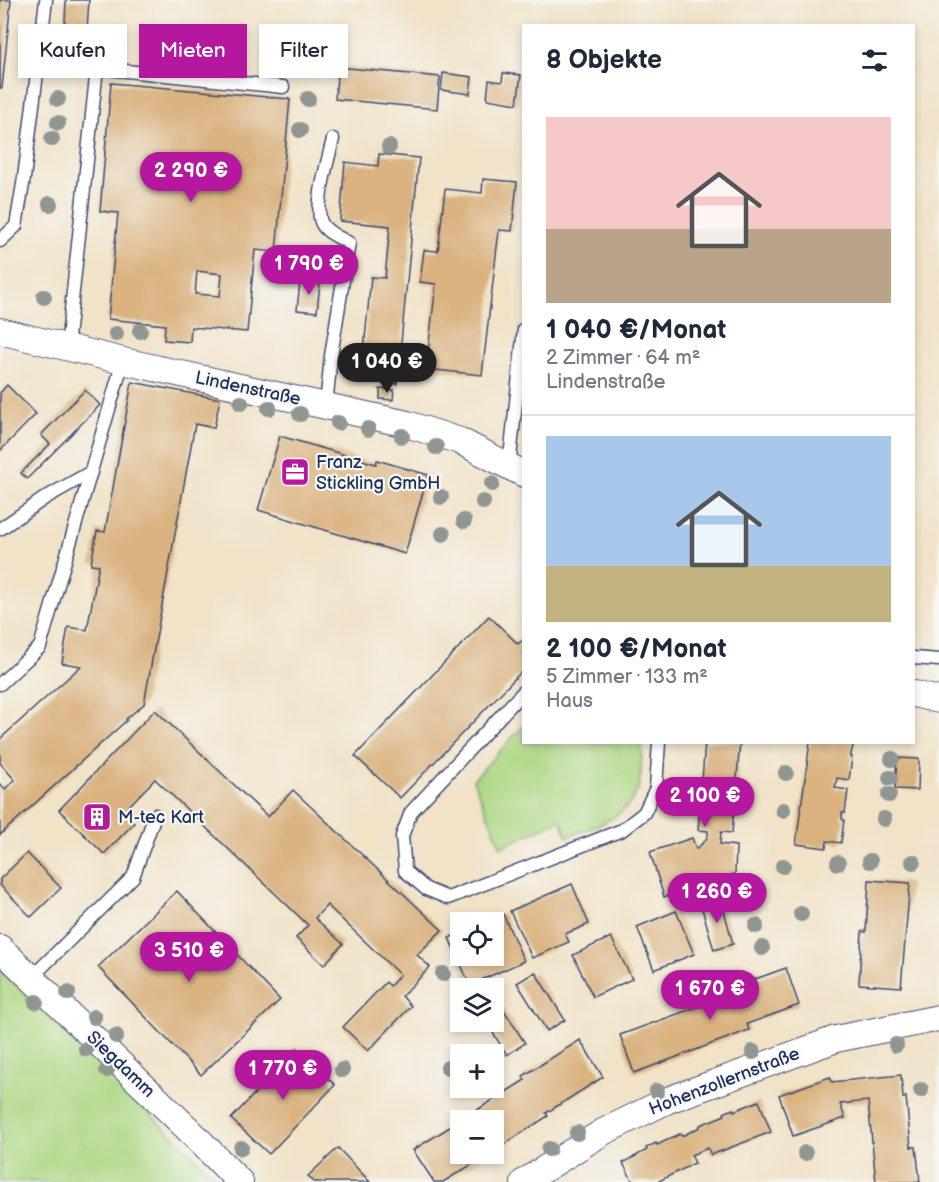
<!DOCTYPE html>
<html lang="de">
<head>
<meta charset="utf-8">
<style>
	body { margin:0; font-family:"Balsamiq Sans",sans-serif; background:#f2f2f3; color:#1f2937; height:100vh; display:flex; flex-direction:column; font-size:22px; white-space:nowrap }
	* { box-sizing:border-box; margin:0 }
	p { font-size:20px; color:#747a83 }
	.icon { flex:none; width:33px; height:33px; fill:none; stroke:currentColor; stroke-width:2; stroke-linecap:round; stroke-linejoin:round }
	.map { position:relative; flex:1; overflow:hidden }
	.details { position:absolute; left:522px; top:24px; width:393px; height:720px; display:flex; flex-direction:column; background:#fff; border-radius:0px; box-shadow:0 3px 9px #0003 }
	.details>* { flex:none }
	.banner { position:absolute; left:18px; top:24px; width:414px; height:54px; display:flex; gap:12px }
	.controls { position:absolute; left:450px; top:912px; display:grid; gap:12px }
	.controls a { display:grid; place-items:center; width:54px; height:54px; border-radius:0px; background:#fff; box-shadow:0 3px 9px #0003; font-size:30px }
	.price { position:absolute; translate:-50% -51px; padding:0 14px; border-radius:21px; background:#b5179e; color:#fff; font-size:20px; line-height:39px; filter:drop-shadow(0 2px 3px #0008) }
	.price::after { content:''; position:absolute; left:50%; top:36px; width:18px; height:14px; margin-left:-9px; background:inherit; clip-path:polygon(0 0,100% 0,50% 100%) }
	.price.active { background:#222; color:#fff }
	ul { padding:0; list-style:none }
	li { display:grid; align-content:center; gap:12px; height:318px; padding:0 24px }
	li+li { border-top:2px solid #e0e1e3 }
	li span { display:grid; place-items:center; height:186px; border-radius:0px; color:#555 }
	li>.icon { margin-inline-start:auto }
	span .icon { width:108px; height:108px; fill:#fffc; stroke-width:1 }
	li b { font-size:26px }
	h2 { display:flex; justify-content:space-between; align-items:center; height:72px; padding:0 24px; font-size:26px }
	.chip { padding:0 21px; border-radius:0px; background:#fff; box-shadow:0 3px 9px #0003; font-size:21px; line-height:54px }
	.chip.active { background:#b5179e; color:#fff }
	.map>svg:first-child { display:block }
</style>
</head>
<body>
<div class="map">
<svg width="939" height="1182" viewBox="0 0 939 1182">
	<rect width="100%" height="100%" fill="#f6f6f2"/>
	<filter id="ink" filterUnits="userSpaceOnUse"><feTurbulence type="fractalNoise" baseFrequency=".0167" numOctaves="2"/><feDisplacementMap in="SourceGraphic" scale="12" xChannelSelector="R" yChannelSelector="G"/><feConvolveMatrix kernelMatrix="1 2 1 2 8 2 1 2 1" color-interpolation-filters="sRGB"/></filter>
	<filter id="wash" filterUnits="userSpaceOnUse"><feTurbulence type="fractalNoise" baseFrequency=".008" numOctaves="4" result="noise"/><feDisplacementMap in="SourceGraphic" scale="24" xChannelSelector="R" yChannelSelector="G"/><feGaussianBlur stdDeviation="1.35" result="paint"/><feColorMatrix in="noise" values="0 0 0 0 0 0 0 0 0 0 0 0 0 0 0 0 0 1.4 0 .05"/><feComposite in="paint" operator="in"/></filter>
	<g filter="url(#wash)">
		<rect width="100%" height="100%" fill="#f1e2c8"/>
		<g fill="#add782" stroke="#648370" stroke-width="1.5">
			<path d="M 523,726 L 524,742 L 642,743 C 641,758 643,779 636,793 C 624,820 592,827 567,837 L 561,820 L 501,847 L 473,780 Z"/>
			<path d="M 0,970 L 221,1182 L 0,1182 Z"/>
		</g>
		<g id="blocks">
			<g fill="#dab381" fill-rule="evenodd">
				<path d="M 0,0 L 11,0 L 2,88 L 0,88 Z"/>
				<path d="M 66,0 L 89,0 L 86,45 L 64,43 Z"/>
				<path d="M 338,67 L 440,77 L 437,109 L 335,99 Z"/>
				<path d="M 443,73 L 472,77 L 470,94 L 441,90 Z"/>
				<path d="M 503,73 L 521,75 L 517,104 L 487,99 L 489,80 L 502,82 Z"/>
				<path d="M 111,83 L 290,99 L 276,252 L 255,250 L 247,332 L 191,327 L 190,342 L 164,340 L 165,325 L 108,319 L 118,213 L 100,211 ZM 197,271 L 222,274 L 220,296 L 195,294 Z"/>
				<path d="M 379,154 L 419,158 L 397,384 L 361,380 L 371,277 L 385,278 L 390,226 L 340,221 L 345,162 L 378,166 Z"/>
				<path d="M 483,179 L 517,182 L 512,231 L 499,230 L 482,375 L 426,369 L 436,284 L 420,282 L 424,250 L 438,251 L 445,189 L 482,193 Z"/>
				<path d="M 300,281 L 320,282 L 317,312 L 297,310 Z"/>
				<path d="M 132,382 L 220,399 L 214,428 L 195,424 L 144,704 L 126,719 L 127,720 L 0,835 L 0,784 L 5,789 L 15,780 L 0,763 L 0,739 L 81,666 L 62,663 L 68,627 L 87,630 L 99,565 L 91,564 L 97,531 L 105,532 Z"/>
				<path d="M 7,385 L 36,414 L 0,451 L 0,393 Z"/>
				<path d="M 380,389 L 394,390 L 393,400 L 380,399 Z"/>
				<path d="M 85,390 L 100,405 L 27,479 L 21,473 L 50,444 L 41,435 Z"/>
				<path d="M 280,436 L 376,464 L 377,460 L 428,475 L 405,554 L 258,510 Z"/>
				<path d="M 489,616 L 518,644 L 524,639 L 524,669 L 400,798 L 355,756 Z"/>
				<path d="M 155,710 L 268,817 L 293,790 L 442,930 L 417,955 L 430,967 L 402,996 L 411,1006 L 368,1051 L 343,1027 L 386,982 L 390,986 L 400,975 L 327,905 L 315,918 L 343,944 L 324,965 L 296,938 L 308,925 L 155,779 L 123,812 L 134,823 L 104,854 L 59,810 Z"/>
				<path d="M 705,742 L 740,742 L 732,833 L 721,832 L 720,844 L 736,846 L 735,874 L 664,897 L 650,852 L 692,838 L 696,849 L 705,841 L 708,835 L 708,831 L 698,830 Z"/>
				<path d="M 810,742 L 854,742 L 851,754 L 851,757 L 852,757 L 849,780 L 837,778 L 835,788 L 848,790 L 845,813 L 842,813 L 842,819 L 844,820 L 841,843 L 827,841 L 826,848 L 796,844 Z"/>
				<path d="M 897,758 L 919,759 L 918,790 L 895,789 Z"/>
				<path d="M 27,853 L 61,888 L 31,917 L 0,885 L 0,879 Z"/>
				<path d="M 869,880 L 910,883 L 901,987 L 859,984 L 862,931 L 866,932 Z"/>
				<path d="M 572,884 L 589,924 L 565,934 L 569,942 L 532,958 L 510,911 Z"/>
				<path d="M 177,891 L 280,1000 L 201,1075 L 98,967 Z"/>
				<path d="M 721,899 L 733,944 L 714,950 L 701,905 Z"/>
				<path d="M 676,911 L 694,954 L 654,970 L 637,927 Z"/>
				<path d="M 503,914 L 524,961 L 470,985 L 449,938 L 460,933 L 460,956 L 494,956 L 494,922 L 484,922 Z"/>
				<path d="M 611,937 L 632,979 L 593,997 L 573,955 Z"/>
				<path d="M 786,968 L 799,1005 L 747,1024 L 749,1030 L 634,1073 L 620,1035 L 735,993 L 733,987 Z"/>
				<path d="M 535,972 L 565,1020 L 547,1031 L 517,983 Z"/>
				<path d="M 495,996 L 525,1043 L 507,1055 L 486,1022 L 494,1022 L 494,997 Z"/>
				<path d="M 580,1040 L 603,1077 L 546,1113 L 548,1116 L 494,1151 L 494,1120 L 460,1120 L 460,1154 L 489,1154 L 443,1182 L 434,1182 L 413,1150 L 525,1080 L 523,1076 Z"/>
				<path d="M 297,1048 L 335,1085 L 269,1154 L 231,1119 Z"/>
				<path d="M 901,1075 L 903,1098 L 906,1097 L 911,1147 L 916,1147 L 920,1182 L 876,1182 L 868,1101 L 840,1104 L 845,1118 L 793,1136 L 779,1095 L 830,1077 L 832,1082 Z"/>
				<path d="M 759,1101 L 771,1132 L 711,1155 L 708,1148 L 691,1155 L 695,1163 L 657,1182 L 633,1182 L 623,1163 L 647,1150 L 646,1148 L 656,1143 L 657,1145 L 680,1134 L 682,1136 L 700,1127 L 700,1125 L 725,1115 L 724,1113 L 733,1109 L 734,1111 Z"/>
				<path d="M 338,1148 L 370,1182 L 314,1182 L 308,1176 Z"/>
			</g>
		</g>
	</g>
	<g filter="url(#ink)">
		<use href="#blocks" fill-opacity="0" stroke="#3b4a6e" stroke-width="1.5"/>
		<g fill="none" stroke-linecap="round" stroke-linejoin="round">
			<g stroke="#3b4a6e" stroke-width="15">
				<g id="service">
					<path d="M 0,241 L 16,226 L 24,178 L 46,0"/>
					<path d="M 67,347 L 97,68 L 283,87"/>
					<path d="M 326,406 L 331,356 L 349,243 C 340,238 327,233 322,224 C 313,209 329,157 333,139"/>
					<path d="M 509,467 L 524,329"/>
					<path d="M 0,529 L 45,498 L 91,472"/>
					<path d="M 914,658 L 939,660"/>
					<path d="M 0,684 L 40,647 L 123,361"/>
					<path d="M 524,691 L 411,812 L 402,836 L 405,871 L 426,889 L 448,898 L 622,830 L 644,813 L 656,788 L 659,742"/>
					<path d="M 31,978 L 133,877 L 155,815"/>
				</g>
			</g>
			<g stroke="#3b4a6e" stroke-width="28">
				<g id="minor">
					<path d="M 0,331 L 123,361 L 407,424 L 460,441 L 524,474"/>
					<path d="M 914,694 L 939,700"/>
					<path d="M 0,948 L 189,1130 L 240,1182"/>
					<path d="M 524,1182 L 603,1132 L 668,1100 L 836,1039 L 939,1018"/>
				</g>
			</g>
			<use href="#service" stroke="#fff" stroke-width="12"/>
			<use href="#minor" stroke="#fff" stroke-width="26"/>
		</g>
		<g fill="#909793">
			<circle cx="74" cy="61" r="8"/>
			<circle cx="58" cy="99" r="8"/>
			<circle cx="308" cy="99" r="8"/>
			<circle cx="58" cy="123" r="8"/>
			<circle cx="300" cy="130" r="8"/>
			<circle cx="52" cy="139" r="8"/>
			<circle cx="389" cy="147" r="8"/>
			<circle cx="50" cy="204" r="8"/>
			<circle cx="44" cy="297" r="8"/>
			<circle cx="140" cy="331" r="8"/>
			<circle cx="116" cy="334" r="8"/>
			<circle cx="241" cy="403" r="8"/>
			<circle cx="269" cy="408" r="8"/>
			<circle cx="300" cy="414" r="8"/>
			<circle cx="338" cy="423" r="8"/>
			<circle cx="368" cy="429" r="8"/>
			<circle cx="402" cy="436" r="8"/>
			<circle cx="436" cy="447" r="8"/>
			<circle cx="492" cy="484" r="8"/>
			<circle cx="441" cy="497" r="8"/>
			<circle cx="483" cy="502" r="8"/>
			<circle cx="464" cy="521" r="8"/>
			<circle cx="443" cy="534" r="8"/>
			<circle cx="892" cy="759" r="8"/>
			<circle cx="786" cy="773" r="8"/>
			<circle cx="890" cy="778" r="8"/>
			<circle cx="889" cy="795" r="8"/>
			<circle cx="783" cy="810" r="8"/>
			<circle cx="884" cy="819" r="8"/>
			<circle cx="870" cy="861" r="8"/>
			<circle cx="913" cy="862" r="8"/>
			<circle cx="838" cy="863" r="8"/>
			<circle cx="783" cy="866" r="8"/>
			<circle cx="801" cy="914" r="8"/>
			<circle cx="756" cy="926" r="8"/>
			<circle cx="762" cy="948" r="8"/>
			<circle cx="443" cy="974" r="8"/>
			<circle cx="68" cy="993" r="8"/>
			<circle cx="36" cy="1002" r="8"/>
			<circle cx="94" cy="1017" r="8"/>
			<circle cx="116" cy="1036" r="8"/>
			<circle cx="896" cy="1045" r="8"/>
			<circle cx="86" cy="1049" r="8"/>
			<circle cx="753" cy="1052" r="8"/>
			<circle cx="448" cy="1068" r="8"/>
			<circle cx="107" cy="1070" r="8"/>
			<circle cx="342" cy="1070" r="8"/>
			<circle cx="921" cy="1090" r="8"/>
			<circle cx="657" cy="1091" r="8"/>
			<circle cx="577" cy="1133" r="8"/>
			<circle cx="241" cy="1148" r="8"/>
			<circle cx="549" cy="1149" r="8"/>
			<circle cx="805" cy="1153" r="8"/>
		</g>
	</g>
	<defs>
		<g id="office-square" transform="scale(1.5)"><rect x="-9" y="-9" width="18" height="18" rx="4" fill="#b5179e" stroke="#f6f6f2"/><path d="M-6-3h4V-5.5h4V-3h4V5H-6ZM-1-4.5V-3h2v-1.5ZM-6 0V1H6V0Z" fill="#fff"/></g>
		<g id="building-square" transform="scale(1.5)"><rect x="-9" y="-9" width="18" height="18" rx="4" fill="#b5179e" stroke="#f6f6f2"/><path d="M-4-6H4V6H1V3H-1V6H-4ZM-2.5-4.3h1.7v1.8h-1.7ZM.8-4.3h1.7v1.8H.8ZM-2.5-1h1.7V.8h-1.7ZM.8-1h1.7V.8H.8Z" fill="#fff"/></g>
	</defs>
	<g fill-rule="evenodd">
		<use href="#office-square" x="295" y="472"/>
		<use href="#building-square" x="97" y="817"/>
	</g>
	<g text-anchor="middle" stroke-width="4.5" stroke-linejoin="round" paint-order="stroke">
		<g font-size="18" fill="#1b2f5e" stroke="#f6f6f2">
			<text transform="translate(248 388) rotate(12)" y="6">Lindenstraße</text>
			<text transform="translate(121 1064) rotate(44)" y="6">Siegdamm</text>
			<text transform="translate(724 1081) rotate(-21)" y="6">Hohenzollernstraße</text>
		</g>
		<g font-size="18" fill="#1b2f5e" stroke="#f6f6f2" text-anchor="start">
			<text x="316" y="468">Franz<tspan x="316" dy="21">Stickling GmbH</tspan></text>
			<text x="118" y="823">M-tec Kart</text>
		</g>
	</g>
</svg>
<div class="controls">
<a><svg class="icon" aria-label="locate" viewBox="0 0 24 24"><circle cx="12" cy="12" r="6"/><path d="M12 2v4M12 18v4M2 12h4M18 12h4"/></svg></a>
<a><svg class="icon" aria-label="layers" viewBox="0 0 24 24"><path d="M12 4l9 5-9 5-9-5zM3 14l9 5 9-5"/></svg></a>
<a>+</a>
<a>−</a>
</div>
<b class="price" style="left:191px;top:203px">2 290 €</b>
<b class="price" style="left:309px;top:296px">1 790 €</b>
<b class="price active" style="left:387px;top:394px">1 040 €</b>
<b class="price" style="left:705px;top:828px">2 100 €</b>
<b class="price" style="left:717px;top:924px">1 260 €</b>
<b class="price" style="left:189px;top:983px">3 510 €</b>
<b class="price" style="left:710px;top:1021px">1 670 €</b>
<b class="price" style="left:283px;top:1101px">1 770 €</b>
<div class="banner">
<a class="chip">Kaufen</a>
<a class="chip active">Mieten</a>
<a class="chip">Filter</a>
</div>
<section class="details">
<h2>8 Objekte<svg class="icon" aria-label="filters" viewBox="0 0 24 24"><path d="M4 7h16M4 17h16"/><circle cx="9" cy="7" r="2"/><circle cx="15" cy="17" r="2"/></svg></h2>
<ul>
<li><span style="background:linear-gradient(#f6c9c9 60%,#b9a48a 0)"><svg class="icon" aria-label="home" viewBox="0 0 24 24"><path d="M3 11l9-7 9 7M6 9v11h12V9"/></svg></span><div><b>1 040 €/Monat</b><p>2 Zimmer · 64 m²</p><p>Lindenstraße</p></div></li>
<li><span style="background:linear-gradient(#a9c7e8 70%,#c2b280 0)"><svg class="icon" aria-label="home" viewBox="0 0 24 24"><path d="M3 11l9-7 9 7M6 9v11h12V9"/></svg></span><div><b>2 100 €/Monat</b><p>5 Zimmer · 133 m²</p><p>Haus</p></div></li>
</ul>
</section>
</div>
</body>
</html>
